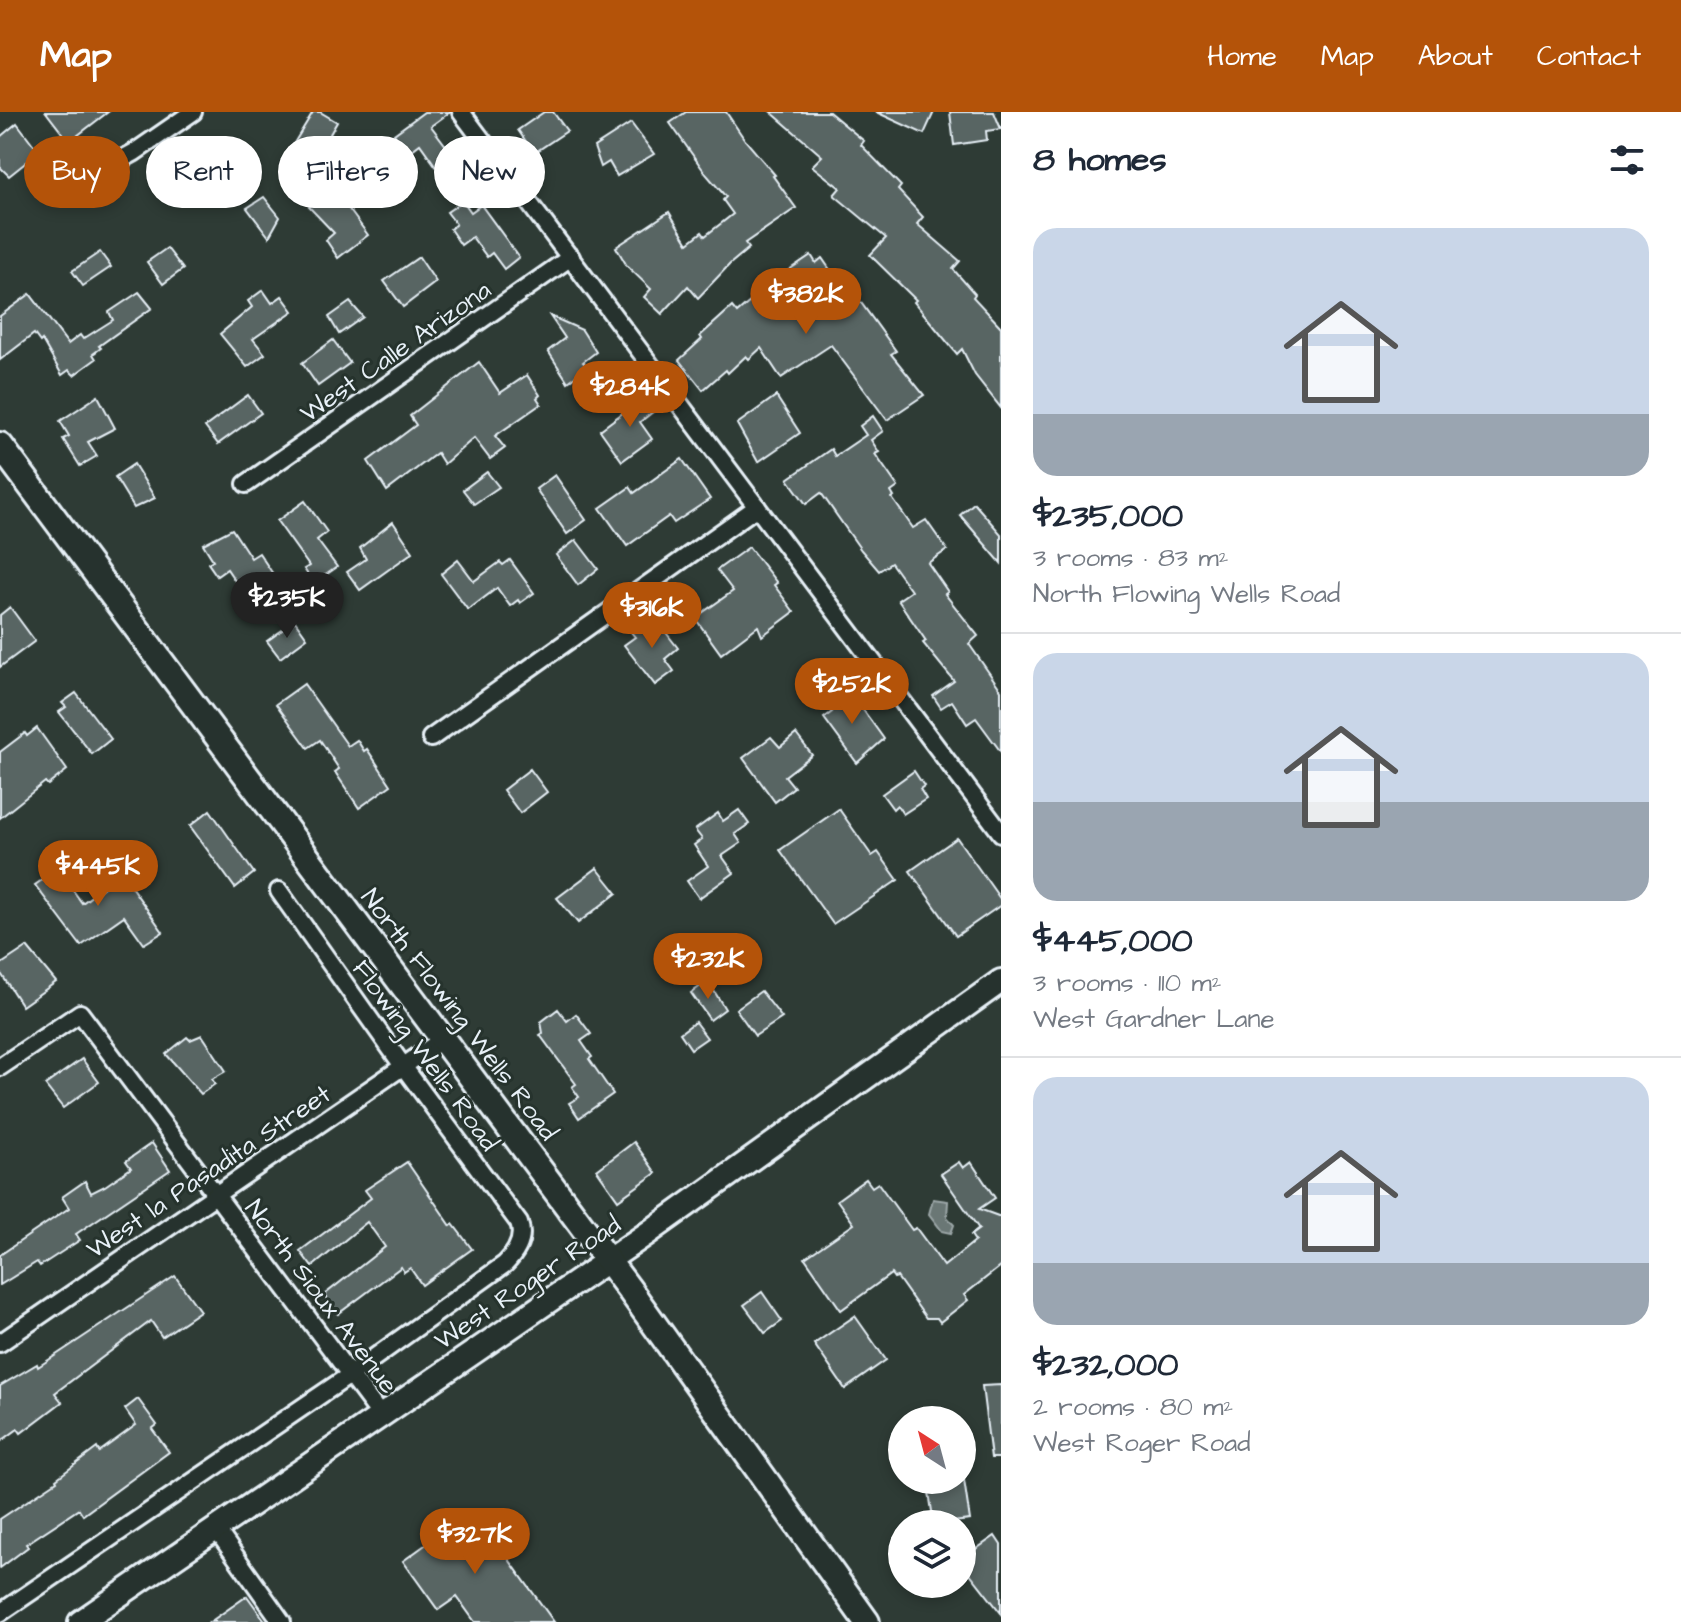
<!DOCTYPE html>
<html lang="en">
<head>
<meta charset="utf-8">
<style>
	body { margin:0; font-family:"Architects Daughter",sans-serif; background:#f2f2f3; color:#1f2937; height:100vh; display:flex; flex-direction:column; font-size:30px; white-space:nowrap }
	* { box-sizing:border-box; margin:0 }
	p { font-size:26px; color:#747a83 }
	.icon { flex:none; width:44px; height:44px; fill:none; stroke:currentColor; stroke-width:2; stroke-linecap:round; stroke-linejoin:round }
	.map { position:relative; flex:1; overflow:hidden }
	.sheet { display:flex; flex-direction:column; background:#fff; width:680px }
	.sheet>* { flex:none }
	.guide { position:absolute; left:24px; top:24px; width:760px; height:72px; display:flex; gap:16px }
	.needle { width:52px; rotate:324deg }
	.buttons { position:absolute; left:888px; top:1294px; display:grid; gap:16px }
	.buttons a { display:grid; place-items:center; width:88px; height:88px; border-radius:50%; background:#fff; box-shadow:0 4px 12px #0003; font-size:40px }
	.price { position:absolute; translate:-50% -68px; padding:0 18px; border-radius:28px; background:#b45309; color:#fff; font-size:26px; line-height:52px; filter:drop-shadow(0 2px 4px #0008) }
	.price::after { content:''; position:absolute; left:50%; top:48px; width:24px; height:18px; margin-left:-12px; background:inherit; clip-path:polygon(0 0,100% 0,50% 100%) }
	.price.selected { background:#222; color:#fff }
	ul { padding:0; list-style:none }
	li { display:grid; align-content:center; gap:16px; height:424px; padding:0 32px }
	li+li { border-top:2px solid #e0e1e3 }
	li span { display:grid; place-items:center; height:248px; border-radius:24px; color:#555 }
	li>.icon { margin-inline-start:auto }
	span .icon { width:144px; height:144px; fill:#fffc; stroke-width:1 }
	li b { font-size:34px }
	h2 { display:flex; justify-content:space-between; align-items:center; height:96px; padding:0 32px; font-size:34px }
	.chip { padding:0 28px; border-radius:36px; background:#fff; box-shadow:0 4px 12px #0003; font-size:28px; line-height:72px }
	.chip.selected { background:#b45309; color:#fff }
	header { display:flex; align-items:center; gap:48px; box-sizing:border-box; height:112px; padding:0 40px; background:#b45309; color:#fff }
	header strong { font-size:38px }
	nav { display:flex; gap:44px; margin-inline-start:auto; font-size:28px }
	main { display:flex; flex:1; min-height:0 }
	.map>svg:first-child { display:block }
</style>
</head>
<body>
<header>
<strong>Map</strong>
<nav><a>Home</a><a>Map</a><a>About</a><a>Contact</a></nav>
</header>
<main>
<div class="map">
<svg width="1001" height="1510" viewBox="0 0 1001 1510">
	<rect width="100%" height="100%" fill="#2e3b35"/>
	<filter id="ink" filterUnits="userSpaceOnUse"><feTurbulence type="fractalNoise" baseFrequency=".0125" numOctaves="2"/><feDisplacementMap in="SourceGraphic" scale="16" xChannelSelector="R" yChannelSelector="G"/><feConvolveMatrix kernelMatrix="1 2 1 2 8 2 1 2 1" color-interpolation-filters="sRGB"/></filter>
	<g filter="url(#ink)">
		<path fill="#6b7775" stroke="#9da8a9" stroke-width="2" d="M 933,1087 L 948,1089 L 947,1105 L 954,1113 L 951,1121 L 942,1119 L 929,1102 Z"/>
		<g fill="#596563" stroke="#e8f1f8" stroke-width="2">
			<path d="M 46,0 L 108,0 L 69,30 Z"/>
			<path d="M 313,0 L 320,0 L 337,10 L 308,60 L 285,46 Z"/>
			<path d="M 424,0 L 450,0 L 431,14 L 462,55 L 445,67 L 420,32 L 408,41 L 394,22 Z"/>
			<path d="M 544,0 L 553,0 L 567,19 L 534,41 L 518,18 Z"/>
			<path d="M 686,0 L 726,0 L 745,28 L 775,63 L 773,64 L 796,96 L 745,131 L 749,136 L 730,152 L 698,186 L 688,174 L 662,202 L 644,185 L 651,177 L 627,154 L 616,135 L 669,100 L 688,131 L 702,120 L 705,124 L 733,102 L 723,88 L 726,85 L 706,62 L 670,11 Z"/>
			<path d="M 771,0 L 829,0 L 864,29 L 861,33 L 901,74 L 898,78 L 923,105 L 917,112 L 960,149 L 953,157 L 975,182 L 973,185 L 1001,215 L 1001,296 L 975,263 L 962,237 L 957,242 L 914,190 L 916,188 L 870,143 L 886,126 L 834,83 L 840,76 L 812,54 L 822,44 Z"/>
			<path d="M 876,0 L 934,0 L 924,22 Z"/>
			<path d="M 950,0 L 994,0 L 1001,17 L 986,19 L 987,28 L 954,33 Z"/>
			<path d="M 17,11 L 39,40 L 9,64 L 0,55 L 0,25 Z"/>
			<path d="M 631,11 L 654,42 L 617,64 L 609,50 L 601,55 L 594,35 Z"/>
			<path d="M 334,77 L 368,123 L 338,146 L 326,128 L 334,121 L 309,95 Z"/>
			<path d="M 264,85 L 280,105 L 269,125 L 247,96 Z"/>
			<path d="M 463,89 L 471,100 L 481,93 L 519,145 L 504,157 L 492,141 L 487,145 L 472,125 L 461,133 L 450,117 L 456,112 L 447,100 Z"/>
			<path d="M 167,136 L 183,157 L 163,172 L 147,150 Z"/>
			<path d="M 100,140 L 111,155 L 83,174 L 72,159 Z"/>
			<path d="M 811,143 L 816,151 L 822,146 L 846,181 L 851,177 L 896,239 L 891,242 L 924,283 L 887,308 L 831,233 L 781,266 L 761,236 L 749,247 L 746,244 L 728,261 L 726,258 L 703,278 L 679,248 L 702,227 L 700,224 L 732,195 L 737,201 L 780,164 Z"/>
			<path d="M 419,145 L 436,170 L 403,195 L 384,169 Z"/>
			<path d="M 263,178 L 272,191 L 282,184 L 293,199 L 253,227 L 265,242 L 247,255 L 220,222 L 252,195 L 248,189 Z"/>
			<path d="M 139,180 L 152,196 L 99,234 L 101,236 L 93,242 L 96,247 L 74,263 L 69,258 L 62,263 L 42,228 L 40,230 L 34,222 L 0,248 L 0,204 L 30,182 L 68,232 L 80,223 L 83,227 L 113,208 L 109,200 Z"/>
			<path d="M 350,190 L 363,205 L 339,222 L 329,205 Z"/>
			<path d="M 550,204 L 582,218 L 596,240 L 583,250 L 588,255 L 568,270 L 548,239 L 565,226 Z"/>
			<path d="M 333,228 L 350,251 L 318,274 L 302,251 Z"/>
			<path d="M 479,250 L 500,281 L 527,263 L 540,283 L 537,286 L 541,292 L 495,324 L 505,336 L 490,347 L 474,326 L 444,352 L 437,341 L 387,379 L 368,349 L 416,313 L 410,304 Z"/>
			<path d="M 648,282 L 658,296 L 640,310 L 652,327 L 622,349 L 600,318 Z"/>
			<path d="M 248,283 L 261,301 L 218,332 L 205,315 Z"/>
			<path d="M 98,284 L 115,316 L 88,330 L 97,344 L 80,354 L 63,327 L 69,324 L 60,309 Z"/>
			<path d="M 776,284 L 800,321 L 758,350 L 737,312 Z"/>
			<path d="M 873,304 L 883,319 L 871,328 L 879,340 L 875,342 L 898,375 L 891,380 L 894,385 L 892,386 L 913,416 L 926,408 L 947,438 L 928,451 L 948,480 L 945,482 L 978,524 L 969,532 L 1001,578 L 1001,640 L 976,606 L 967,612 L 952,589 L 941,596 L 933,584 L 954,569 L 923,531 L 926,529 L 898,488 L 911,479 L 891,451 L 879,459 L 861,438 L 821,381 L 806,392 L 788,367 L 831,337 L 835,344 L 866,323 L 860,314 Z"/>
			<path d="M 682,347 L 710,387 L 674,411 L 669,404 L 627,434 L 600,396 L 630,375 L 634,381 Z"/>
			<path d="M 134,352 L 155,386 L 134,396 L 115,365 Z"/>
			<path d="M 487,360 L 499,375 L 474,392 L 463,378 Z"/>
			<path d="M 555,363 L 586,408 L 567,422 L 536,377 Z"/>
			<path d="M 305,389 L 327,420 L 317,428 L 337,455 L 314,471 L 304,457 L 309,454 L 277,409 Z"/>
			<path d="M 974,391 L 1001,422 L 1001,451 L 960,403 Z"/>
			<path d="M 393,410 L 413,440 L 360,478 L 347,460 L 366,447 L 360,436 Z"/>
			<path d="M 232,417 L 251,446 L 259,441 L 273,462 L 244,482 L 227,457 L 217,464 L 208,451 L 213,448 L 203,432 Z"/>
			<path d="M 576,428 L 598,457 L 578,473 L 556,443 Z"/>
			<path d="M 749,435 L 777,471 L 774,473 L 794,500 L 762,524 L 758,514 L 721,542 L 695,506 L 733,479 L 717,458 Z"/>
			<path d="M 458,448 L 474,469 L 500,450 L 503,453 L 510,448 L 534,481 L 520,491 L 518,488 L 510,494 L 497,476 L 468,498 L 441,462 Z"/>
			<path d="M 10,495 L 35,529 L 0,555 L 0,503 Z"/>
			<path d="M 653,504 L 678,536 L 665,547 L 674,559 L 655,573 L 624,533 L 635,525 L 631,520 Z"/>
			<path d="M 295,509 L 307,526 L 280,546 L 267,529 Z"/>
			<path d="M 304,572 L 348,634 L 357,628 L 364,639 L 367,637 L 391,673 L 359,696 L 335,660 L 339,657 L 320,628 L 308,636 L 276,592 Z"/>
			<path d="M 837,578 L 846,589 L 853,584 L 884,627 L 857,651 L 824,606 L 832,600 L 823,589 Z"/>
			<path d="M 76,581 L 111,627 L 92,642 L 59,600 L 66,595 L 62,591 Z"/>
			<path d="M 37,616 L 67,658 L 48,673 L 45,670 L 0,706 L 0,640 L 25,621 L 27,624 Z"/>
			<path d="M 796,622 L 812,643 L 785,664 L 794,675 L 775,690 L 743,646 L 771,625 L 780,635 Z"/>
			<path d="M 530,657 L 547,680 L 520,701 L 503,678 Z"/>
			<path d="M 914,659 L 924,674 L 920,677 L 926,687 L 903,702 L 897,693 L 893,697 L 882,682 Z"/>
			<path d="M 839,697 L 872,744 L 878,740 L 898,768 L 833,812 L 780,738 Z"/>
			<path d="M 210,698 L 254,761 L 235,776 L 190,714 Z"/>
			<path d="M 739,698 L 749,712 L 735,722 L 741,731 L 722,744 L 734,761 L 699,786 L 687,769 L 708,754 L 694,733 L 702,727 L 695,718 L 718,701 L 723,709 Z"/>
			<path d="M 957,726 L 1001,788 L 1001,793 L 956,824 L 910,759 Z"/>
			<path d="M 597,756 L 617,781 L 578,811 L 557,786 Z"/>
			<path d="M 58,757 L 82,791 L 122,762 L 163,820 L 144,832 L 124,804 L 81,834 L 35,773 Z"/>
			<path d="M 27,835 L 56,870 L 22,894 L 0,860 L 0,853 Z"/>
			<path d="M 708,869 L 725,897 L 710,908 L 691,881 Z"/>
			<path d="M 761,879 L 782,906 L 755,924 L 736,897 Z"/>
			<path d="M 558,897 L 567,909 L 576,902 L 591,922 L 581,929 L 592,945 L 589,947 L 613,982 L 579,1006 L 569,991 L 579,985 L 572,975 L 576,972 L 540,923 L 543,921 L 541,910 Z"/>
			<path d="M 695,910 L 707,926 L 691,937 L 680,921 Z"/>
			<path d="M 202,923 L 226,959 L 212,967 L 215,972 L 201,982 L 166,942 L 187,925 L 190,928 Z"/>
			<path d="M 82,947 L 99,970 L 63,996 L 45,973 Z"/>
			<path d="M 634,1030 L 656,1061 L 618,1088 L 597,1058 Z"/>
			<path d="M 152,1031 L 170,1058 L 76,1122 L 80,1128 L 40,1154 L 37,1150 L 0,1173 L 0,1143 L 69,1096 L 62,1085 L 85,1069 L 91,1081 L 105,1074 L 131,1056 L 126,1049 Z"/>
			<path d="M 407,1050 L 451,1114 L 453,1112 L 472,1137 L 422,1173 L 410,1156 L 404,1160 L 401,1155 L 338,1202 L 324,1183 L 385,1135 L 367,1110 L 312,1155 L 300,1139 L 371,1086 L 365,1078 Z"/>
			<path d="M 959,1050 L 963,1056 L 971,1050 L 995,1086 L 979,1097 L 1001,1105 L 1001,1154 L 964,1183 L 968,1188 L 940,1210 L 937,1206 L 926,1206 L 897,1165 L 894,1166 L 891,1162 L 841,1198 L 805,1146 L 854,1112 L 837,1088 L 866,1067 L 872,1075 L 878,1071 L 912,1118 L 916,1116 L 944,1154 L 975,1129 L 971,1123 L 979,1117 L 941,1062 Z"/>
			<path d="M 175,1164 L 200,1199 L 162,1225 L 151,1209 L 55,1281 L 62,1290 L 21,1321 L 18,1317 L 0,1330 L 0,1274 L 37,1252 L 38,1255 Z"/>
			<path d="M 762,1180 L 782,1209 L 765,1221 L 744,1193 Z"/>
			<path d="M 855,1204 L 886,1248 L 845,1277 L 814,1232 Z"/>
			<path d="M 1001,1273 L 1001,1346 L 991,1346 L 982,1274 Z"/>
			<path d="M 138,1287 L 157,1313 L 152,1317 L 169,1340 L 83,1403 L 79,1397 L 26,1432 L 28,1435 L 0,1456 L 0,1407 L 57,1369 L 56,1367 L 97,1336 L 99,1340 L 136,1313 L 125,1297 Z"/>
			<path d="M 927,1368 L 964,1368 L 970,1408 L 934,1412 Z"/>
			<path d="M 464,1405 L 479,1406 L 554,1510 L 475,1510 L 457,1485 L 438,1498 L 403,1449 Z"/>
			<path d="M 995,1424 L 1001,1433 L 1001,1501 L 962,1451 L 962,1447 Z"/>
			<path d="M 247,1484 L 266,1510 L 210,1510 Z"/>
		</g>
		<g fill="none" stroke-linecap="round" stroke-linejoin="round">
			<g stroke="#e8f1f8" stroke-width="22">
				<g id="street">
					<path d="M 461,0 L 1001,721"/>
					<path d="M 59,82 L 135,40 L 193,0"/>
					<path d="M 246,372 L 571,145"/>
					<path d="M 431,626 L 757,395"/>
					<path d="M 0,955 L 80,901 L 381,1304"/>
					<path d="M 0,1231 L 443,927"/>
					<path d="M 216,1417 L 282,1510"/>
					<path d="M 0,1501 L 350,1263 L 505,1152 C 516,1141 525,1127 519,1111 L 403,954 L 279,779"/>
				</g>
			</g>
			<g stroke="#e8f1f8" stroke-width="28">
				<path id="secondary" d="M 80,1510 L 648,1121 L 1001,869"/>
			</g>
			<g stroke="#e8f1f8" stroke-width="30">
				<path id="primary" d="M 0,333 L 629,1177 L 867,1510"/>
			</g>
			<use href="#street" stroke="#26332d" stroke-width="16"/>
			<use href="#secondary" stroke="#26332d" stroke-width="22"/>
			<use href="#primary" stroke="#26332d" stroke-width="24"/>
		</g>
	</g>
	<g text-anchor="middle" stroke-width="6" stroke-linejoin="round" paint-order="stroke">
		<g font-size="26" fill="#e8f1f8" stroke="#26332d">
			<text transform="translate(395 239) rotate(-35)" y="9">West Calle Arizona</text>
			<text transform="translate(460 902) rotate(53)" y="9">North Flowing Wells Road</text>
			<text transform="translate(426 943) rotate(54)" y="9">Flowing Wells Road</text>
			<text transform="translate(208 1059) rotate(-34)" y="9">West la Pasadita Street</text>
			<text transform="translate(527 1170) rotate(-34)" y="9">West Roger Road</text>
			<text transform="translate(322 1184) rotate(53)" y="9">North Sioux Avenue</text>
		</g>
	</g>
</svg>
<div class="buttons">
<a><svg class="needle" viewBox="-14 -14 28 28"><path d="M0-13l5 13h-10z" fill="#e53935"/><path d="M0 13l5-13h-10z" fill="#747a83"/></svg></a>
<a><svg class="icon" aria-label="layers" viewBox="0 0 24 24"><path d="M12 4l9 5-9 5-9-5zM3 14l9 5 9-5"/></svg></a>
</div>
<b class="price" style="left:806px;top:224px">$382K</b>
<b class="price" style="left:630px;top:317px">$284K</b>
<b class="price selected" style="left:287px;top:528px">$235K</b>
<b class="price" style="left:652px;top:538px">$316K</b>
<b class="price" style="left:852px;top:614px">$252K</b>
<b class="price" style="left:98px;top:796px">$445K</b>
<b class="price" style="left:708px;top:889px">$232K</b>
<b class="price" style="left:475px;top:1464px">$327K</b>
<div class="guide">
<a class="chip selected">Buy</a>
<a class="chip">Rent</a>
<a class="chip">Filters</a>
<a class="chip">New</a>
</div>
</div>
<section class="sheet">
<h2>8 homes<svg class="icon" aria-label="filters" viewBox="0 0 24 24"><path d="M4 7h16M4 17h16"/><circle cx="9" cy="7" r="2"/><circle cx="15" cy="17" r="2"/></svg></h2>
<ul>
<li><span style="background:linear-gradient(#c9d6e8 75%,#9aa5b1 0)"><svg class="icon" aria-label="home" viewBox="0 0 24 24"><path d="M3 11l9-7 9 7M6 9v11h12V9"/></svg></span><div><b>$235,000</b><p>3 rooms · 83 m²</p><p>North Flowing Wells Road</p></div></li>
<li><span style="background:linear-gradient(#c9d6e8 60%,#9aa5b1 0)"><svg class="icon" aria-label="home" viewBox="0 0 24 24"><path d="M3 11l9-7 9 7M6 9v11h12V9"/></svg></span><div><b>$445,000</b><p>3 rooms · 110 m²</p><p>West Gardner Lane</p></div></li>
<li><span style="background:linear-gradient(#c9d6e8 75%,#9aa5b1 0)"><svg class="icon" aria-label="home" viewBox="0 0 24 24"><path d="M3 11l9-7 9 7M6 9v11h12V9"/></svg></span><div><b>$232,000</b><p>2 rooms · 80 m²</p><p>West Roger Road</p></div></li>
</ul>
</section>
</main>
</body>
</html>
